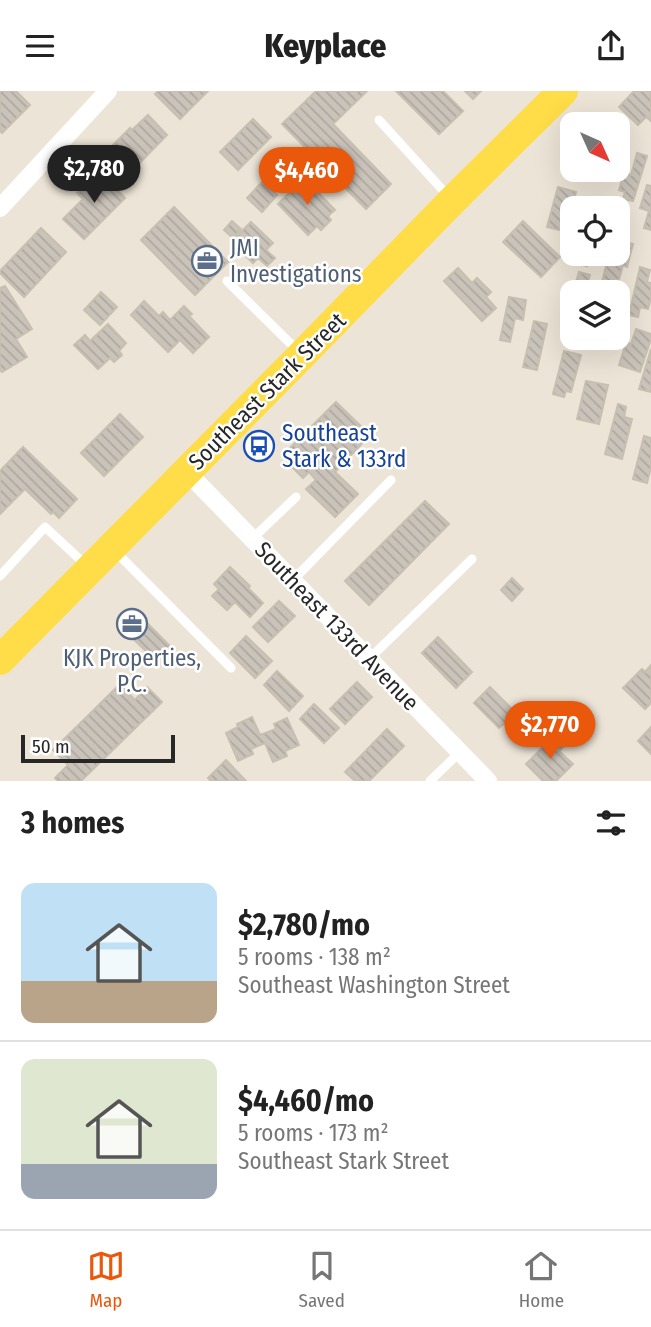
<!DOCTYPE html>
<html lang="en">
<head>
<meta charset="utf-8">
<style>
	body { margin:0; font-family:"Fira Sans Condensed",sans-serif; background:#f2f2f2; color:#222; height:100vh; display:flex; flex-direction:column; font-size:26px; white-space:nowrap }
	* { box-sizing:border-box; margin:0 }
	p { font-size:23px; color:#767676 }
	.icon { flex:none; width:38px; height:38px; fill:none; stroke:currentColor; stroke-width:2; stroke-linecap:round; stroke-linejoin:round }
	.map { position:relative; height:690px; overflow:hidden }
	.sheet { display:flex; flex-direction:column; background:#fff; flex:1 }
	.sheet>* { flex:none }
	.needle { width:46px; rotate:135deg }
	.tools { position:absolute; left:560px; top:21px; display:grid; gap:14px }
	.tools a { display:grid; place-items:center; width:70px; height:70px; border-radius:14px; background:#fff; box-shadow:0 7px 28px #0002; font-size:35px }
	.scale { position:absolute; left:21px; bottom:18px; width:154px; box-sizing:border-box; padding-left:7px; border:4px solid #272727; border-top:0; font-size:19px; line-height:24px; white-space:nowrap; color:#272727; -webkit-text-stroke:5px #fff; paint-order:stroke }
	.price { position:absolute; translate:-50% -60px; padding:0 16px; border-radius:24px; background:#ea580c; color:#fff; font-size:23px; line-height:46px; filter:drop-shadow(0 2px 4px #0008) }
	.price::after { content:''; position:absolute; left:50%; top:42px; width:21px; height:16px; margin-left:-10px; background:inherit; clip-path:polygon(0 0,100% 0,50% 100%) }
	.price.current { background:#222; color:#fff }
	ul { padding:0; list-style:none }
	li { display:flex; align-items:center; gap:21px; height:175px; padding:0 21px }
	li+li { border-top:2px solid #e0e0e0 }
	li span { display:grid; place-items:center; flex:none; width:196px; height:140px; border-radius:14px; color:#555 }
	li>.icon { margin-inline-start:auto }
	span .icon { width:84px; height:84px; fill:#fffc; stroke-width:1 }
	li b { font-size:30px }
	h2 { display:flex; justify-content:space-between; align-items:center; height:84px; padding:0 21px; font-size:30px }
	header { display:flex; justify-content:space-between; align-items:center; height:91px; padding:0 21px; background:#fff; font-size:32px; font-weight:800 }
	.dock { display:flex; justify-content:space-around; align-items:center; height:98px; border-top:2px solid #e0e0e0; background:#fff; font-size:19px; color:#767676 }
	.dock a { display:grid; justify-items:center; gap:4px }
	.dock .current { color:#ea580c }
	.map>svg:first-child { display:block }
</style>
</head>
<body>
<header><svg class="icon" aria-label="menu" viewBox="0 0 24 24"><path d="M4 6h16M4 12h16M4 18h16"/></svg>Keyplace<svg class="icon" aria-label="share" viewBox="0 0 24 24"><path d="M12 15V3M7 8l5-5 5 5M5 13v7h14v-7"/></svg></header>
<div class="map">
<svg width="651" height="690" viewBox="0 0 651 690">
	<defs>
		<pattern id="building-back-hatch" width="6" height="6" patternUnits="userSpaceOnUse" patternTransform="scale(1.75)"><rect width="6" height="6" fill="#cac3ba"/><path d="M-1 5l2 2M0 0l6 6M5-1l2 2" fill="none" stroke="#aea8a0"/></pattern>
	</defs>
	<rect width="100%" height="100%" fill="#ece4d6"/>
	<g fill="url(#building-back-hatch)" stroke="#c7c0b0" stroke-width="2">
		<path d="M 0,0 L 16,0 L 30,14 L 2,42 L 0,40 Z"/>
		<path d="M 158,0 L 208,0 L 180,28 L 155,3 Z"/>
		<path d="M 316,0 L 367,0 L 333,33 L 391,93 L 366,118 L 282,33 Z"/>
		<path d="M 396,0 L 443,0 L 463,20 L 439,43 Z"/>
		<path d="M 465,0 L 481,0 L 473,8 Z"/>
		<path d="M 634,0 L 651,0 L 651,30 L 646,26 L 638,34 L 619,16 Z"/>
		<path d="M 148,24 L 167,44 L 125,87 L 102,65 L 130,37 L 132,39 Z"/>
		<path d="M 253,28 L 271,46 L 238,79 L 220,61 Z"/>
		<path d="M 637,62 L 647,65 L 633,110 L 623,108 L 625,101 L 619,99 L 624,82 L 631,84 Z"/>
		<path d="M 99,81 L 125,107 L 84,148 L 63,128 L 83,108 L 77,102 Z"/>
		<path d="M 304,87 L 335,119 L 328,125 L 331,129 L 321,139 L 317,135 L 308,144 L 278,113 Z"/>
		<path d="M 263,90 L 277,104 L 262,121 L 247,107 Z"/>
		<path d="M 647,94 L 651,95 L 651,139 L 644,137 L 649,120 L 640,117 Z"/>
		<path d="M 558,96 L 576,101 L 570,124 L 572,125 L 572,142 L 547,136 Z"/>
		<path d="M 174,116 L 228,171 L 195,204 L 141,149 Z"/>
		<path d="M 232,130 L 241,138 L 233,147 L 224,139 Z"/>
		<path d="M 523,130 L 560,166 L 541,186 L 503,151 Z"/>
		<path d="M 251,131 L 273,152 L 266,159 L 275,167 L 267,175 L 258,167 L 253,172 L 231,151 Z"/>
		<path d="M 41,137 L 66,161 L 24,206 L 0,182 L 0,180 Z"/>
		<path d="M 618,149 L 633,153 L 627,176 L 623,174 L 617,196 L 602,191 L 609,163 L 618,163 Z"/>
		<path d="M 575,163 L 590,163 L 587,175 L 573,172 Z"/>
		<path d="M 640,176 L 650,179 L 647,191 L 651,192 L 651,207 L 648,218 L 640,216 L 638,226 L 629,224 Z"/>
		<path d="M 458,177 L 472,192 L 477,187 L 491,201 L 486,206 L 496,217 L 482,230 L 444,190 Z"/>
		<path d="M 579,181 L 590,184 L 585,201 L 573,201 Z"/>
		<path d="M 600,194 L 624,201 L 618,221 L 618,201 L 598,201 Z"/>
		<path d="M 5,195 L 32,238 L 16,248 L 27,266 L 2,281 L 0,279 L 0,197 Z"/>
		<path d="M 101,201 L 117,216 L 100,234 L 84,219 Z"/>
		<path d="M 509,206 L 526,209 L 523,229 L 515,227 L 510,251 L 500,249 Z"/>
		<path d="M 144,210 L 159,225 L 163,221 L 170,229 L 184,215 L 192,223 L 189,225 L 209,246 L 193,262 L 180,249 L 168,261 L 131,224 Z"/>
		<path d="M 534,230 L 547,233 L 537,279 L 523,276 Z"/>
		<path d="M 108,233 L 126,252 L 119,260 L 122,264 L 114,271 L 110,267 L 98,278 L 74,254 L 85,244 L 90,250 Z"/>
		<path d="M 636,238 L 651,243 L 651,248 L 640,281 L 619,274 L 626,252 L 631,253 Z"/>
		<path d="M 590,247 L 611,247 L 609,253 Z"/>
		<path d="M 651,258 L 651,301 L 639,298 Z"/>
		<path d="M 564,260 L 581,264 L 571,301 L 566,300 L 564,306 L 553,303 Z"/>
		<path d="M 586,290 L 608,294 L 599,333 L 577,328 Z"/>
		<path d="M 336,311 L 370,344 L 335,381 L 358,403 L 335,426 L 306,398 L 316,389 L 309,381 L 303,387 L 291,375 L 296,369 L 287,360 Z"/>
		<path d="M 618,313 L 626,316 L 624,326 L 632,328 L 622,368 L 605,363 Z"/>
		<path d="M 120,323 L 143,346 L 104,385 L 81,362 Z"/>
		<path d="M 644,345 L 651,347 L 651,376 L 647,392 L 633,388 Z"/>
		<path d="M 23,356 L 77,408 L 59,427 L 53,421 L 51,423 L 25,398 L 0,423 L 0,380 Z"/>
		<path d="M 425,410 L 449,433 L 369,514 L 345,490 Z"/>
		<path d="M 230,476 L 250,495 L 248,497 L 263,512 L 250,526 L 235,511 L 227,519 L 212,505 L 219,498 L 214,493 Z"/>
		<path d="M 512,487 L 523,498 L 512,510 L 501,499 Z"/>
		<path d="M 279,510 L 295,525 L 268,551 L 253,536 Z"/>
		<path d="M 133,518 L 170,555 L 156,570 L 118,533 Z"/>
		<path d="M 246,545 L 272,570 L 255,587 L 230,562 Z"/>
		<path d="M 438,546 L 472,581 L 456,597 L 422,562 Z"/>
		<path d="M 651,574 L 651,612 L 645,618 L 623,597 L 642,578 L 645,581 Z"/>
		<path d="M 277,580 L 303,605 L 289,620 L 264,594 Z"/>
		<path d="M 357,591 L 372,606 L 345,633 L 330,618 Z"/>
		<path d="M 120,593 L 135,609 L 147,596 L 162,611 L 81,690 L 58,690 L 55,687 L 68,674 L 53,659 Z"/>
		<path d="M 490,596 L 513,619 L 518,613 L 527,622 L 513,636 L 507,630 L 499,637 L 474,612 Z"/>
		<path d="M 314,613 L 339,637 L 324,652 L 300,628 Z"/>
		<path d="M 572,625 L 582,635 L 574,643 L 563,633 Z"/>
		<path d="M 252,626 L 260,644 L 276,638 L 274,633 L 287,627 L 299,654 L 285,660 L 287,665 L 273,671 L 265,652 L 251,658 L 253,663 L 238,670 L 226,642 L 238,636 L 237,633 Z"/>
		<path d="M 651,636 L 651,663 L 638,650 Z"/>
		<path d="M 387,638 L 404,655 L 369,690 L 355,690 L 345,681 Z"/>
		<path d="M 555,644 L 565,654 L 559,660 L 573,673 L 556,690 L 543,690 L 526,673 Z"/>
		<path d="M 226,669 L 246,690 L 211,690 L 208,687 Z"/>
	</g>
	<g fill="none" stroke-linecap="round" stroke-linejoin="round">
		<g stroke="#fff" stroke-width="9">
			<path d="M 379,29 L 449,106"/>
			<path d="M 227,190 L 298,260"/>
			<path d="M 252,448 L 296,406"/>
			<path d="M 115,460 L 231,577"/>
			<path d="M 0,485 L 45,436 L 87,475"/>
			<path d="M 293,489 L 391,389"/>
			<path d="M 369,568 L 472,468"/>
			<path d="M 430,690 L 460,661"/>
		</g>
		<g stroke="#fff" stroke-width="18">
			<path d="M 0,117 L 108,0"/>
			<path d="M 187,381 L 488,690"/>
		</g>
		<path stroke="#ffdd48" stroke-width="30" d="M 0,569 L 297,269 L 453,109 L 563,0"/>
	</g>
	<defs>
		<g id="office-ring" transform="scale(1.575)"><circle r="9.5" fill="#fff" stroke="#5c6f8a" stroke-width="1.5"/><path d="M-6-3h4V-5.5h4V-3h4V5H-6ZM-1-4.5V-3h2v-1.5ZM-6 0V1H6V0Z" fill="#5c6f8a"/></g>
		<g id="bus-ring" transform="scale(1.575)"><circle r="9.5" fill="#fff" stroke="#1a4fb4" stroke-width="1.5"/><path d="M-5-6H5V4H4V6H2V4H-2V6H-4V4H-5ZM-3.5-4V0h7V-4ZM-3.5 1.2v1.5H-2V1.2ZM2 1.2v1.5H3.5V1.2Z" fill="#1a4fb4"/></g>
	</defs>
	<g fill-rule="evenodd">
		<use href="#office-ring" x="207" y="170"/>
		<use href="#bus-ring" x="259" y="355"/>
		<use href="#office-ring" x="132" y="533"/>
	</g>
	<g text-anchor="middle" stroke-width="5" stroke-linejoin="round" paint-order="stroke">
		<g font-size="23" fill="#4e5e75" stroke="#fff" text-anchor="start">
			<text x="230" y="165">JMI<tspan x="230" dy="26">Investigations</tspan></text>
			<text x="132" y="575" text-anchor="middle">KJK Properties,<tspan x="132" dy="26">P.C.</tspan></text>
		</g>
		<g font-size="23" fill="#272727" stroke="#fff">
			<text transform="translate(267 300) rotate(-45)" y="8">Southeast Stark Street</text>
			<text transform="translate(337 535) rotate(46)" y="8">Southeast 133rd Avenue</text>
		</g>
		<g font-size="23" fill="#164399" stroke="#fff" text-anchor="start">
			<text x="282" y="350">Southeast<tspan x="282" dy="26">Stark &amp; 133rd</tspan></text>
		</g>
	</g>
</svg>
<div class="tools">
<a><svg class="needle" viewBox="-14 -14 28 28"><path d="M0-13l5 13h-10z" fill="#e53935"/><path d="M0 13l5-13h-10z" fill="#767676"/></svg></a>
<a><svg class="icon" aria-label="locate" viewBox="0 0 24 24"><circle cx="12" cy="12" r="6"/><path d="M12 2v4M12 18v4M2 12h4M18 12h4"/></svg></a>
<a><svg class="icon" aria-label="layers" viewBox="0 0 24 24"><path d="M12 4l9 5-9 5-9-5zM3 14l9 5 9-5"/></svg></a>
</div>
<div class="scale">50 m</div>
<b class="price current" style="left:94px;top:114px">$2,780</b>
<b class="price" style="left:307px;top:116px">$4,460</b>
<b class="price" style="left:550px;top:670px">$2,770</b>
</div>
<section class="sheet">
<h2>3 homes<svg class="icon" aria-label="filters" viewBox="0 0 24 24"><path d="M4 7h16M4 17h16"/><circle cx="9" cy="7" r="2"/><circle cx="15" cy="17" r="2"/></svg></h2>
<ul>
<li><span style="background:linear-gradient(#bfe0f5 70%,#b9a48a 0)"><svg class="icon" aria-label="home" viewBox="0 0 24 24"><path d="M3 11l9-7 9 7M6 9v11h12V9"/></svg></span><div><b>$2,780/mo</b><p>5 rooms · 138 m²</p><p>Southeast Washington Street</p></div></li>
<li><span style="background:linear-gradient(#dfe7d0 75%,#9aa5b1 0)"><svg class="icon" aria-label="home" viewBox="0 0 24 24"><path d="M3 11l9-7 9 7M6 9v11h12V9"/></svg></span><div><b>$4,460/mo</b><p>5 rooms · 173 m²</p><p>Southeast Stark Street</p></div></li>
</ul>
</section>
<nav class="dock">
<a class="current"><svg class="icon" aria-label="map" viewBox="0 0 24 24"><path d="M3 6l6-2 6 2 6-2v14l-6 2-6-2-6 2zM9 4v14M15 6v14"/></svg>Map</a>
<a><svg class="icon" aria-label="saved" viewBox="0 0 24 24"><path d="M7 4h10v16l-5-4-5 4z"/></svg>Saved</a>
<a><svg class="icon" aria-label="home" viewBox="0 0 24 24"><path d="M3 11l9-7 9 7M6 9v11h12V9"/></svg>Home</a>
</nav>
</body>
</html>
